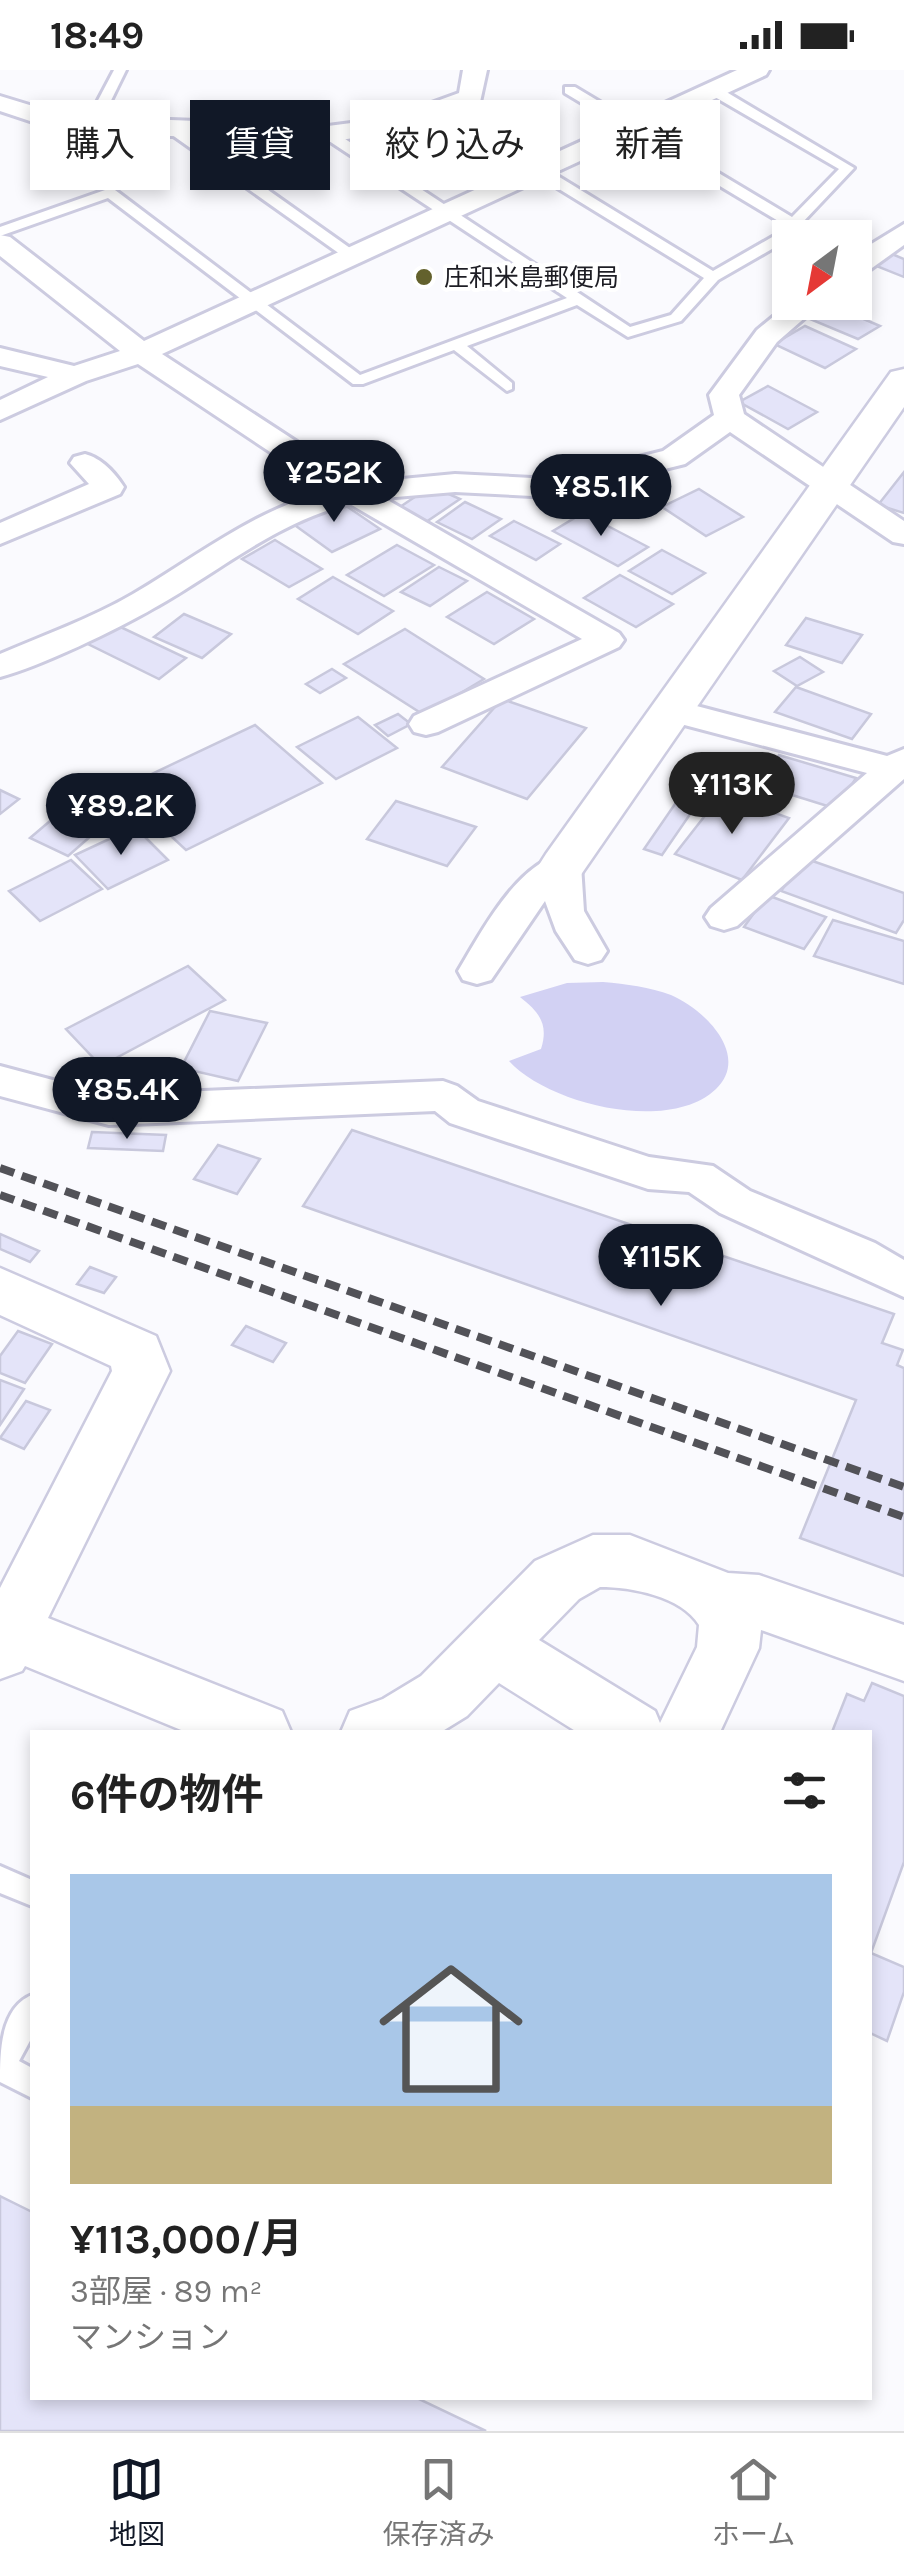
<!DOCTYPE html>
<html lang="ja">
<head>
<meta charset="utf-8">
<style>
	body { margin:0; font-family:Karla,"Noto Sans JP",sans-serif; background:#f6f6f6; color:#222; height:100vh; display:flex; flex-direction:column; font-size:38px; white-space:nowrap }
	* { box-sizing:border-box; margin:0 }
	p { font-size:32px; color:#767676 }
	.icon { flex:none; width:55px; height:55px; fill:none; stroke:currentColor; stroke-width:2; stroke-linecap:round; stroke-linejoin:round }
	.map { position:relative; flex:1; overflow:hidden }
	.side { position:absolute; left:30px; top:1660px; width:842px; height:670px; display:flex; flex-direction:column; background:#fff; border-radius:0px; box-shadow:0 5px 15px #0003 }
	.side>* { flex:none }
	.banner { position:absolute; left:30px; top:30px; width:845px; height:90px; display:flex; gap:20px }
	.needle { width:65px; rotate:212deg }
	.tools { position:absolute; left:772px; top:150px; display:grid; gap:20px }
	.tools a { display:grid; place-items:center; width:100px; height:100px; border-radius:0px; background:#fff; box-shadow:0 5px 15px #0003; font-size:50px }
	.price { position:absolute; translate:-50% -85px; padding:0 22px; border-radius:35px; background:#111827; color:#fff; font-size:32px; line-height:65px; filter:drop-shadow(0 2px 5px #0008) }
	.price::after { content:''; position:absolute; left:50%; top:60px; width:30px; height:22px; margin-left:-15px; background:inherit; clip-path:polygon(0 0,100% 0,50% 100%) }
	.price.active { background:#222; color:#fff }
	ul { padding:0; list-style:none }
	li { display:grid; align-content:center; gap:20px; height:530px; padding:0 40px }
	li span { display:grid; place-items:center; height:310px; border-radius:0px; color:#555 }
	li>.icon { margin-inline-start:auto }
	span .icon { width:180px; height:180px; fill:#fffc; stroke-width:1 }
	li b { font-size:42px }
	h2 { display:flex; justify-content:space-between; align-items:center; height:120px; padding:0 40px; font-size:42px }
	.chip { padding:0 35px; border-radius:0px; background:#fff; box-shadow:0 5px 15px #0003; font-size:35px; line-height:90px }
	.chip.active { background:#111827; color:#fff }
	.status { display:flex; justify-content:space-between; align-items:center; height:70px; padding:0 50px; background:#fff; direction:ltr }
	.status svg { height:28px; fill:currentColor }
	.dock { display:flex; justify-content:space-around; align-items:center; height:140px; border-top:2px solid #e0e0e0; background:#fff; font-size:28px; color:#767676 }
	.dock a { display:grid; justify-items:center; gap:5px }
	.dock .active { color:#111827 }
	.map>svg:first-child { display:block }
</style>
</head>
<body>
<div class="status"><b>18:49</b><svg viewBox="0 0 49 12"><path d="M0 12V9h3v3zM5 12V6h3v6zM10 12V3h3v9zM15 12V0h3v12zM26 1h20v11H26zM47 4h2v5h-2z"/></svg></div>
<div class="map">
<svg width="904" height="2361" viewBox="0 0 904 2361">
	<rect width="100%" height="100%" fill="#fafafe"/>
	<path fill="#d2d1f3" d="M 603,912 C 626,914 650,917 671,925 C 704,939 751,985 716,1019 C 669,1064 548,1034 509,991 L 541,979 C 549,954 539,942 520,927 L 567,913 Z"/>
	<g fill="#e4e4f9" stroke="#c8c8dc" stroke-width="2.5">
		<path d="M 892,184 L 904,189 L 904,207 L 874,195 Z"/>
		<path d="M 831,235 L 880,256 L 858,269 L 810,249 Z"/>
		<path d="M 805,256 L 856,279 L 825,298 L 774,274 Z"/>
		<path d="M 768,316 L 817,342 L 788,359 L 739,332 Z"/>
		<path d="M 904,402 L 904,443 L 878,435 Z"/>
		<path d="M 431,416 L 460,429 L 426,452 L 397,439 Z"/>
		<path d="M 699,419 L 743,447 L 706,466 L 662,437 Z"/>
		<path d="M 642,420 L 662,429 L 651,437 L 631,428 Z"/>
		<path d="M 336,429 L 380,459 L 332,482 L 289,451 Z"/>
		<path d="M 465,432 L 501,449 L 472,469 L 437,452 Z"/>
		<path d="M 583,443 L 648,477 L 618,496 L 553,461 Z"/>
		<path d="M 514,451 L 560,474 L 536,490 L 490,466 Z"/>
		<path d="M 275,470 L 322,499 L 289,517 L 242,489 Z"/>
		<path d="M 397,475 L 434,495 L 384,526 L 347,505 Z"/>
		<path d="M 662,480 L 705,503 L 672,524 L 629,501 Z"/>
		<path d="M 439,497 L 467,511 L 430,536 L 401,522 Z"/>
		<path d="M 620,505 L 673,534 L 636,557 L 584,528 Z"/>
		<path d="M 333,507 L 393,541 L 358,564 L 298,529 Z"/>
		<path d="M 487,522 L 534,549 L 494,574 L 447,547 Z"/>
		<path d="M 184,544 L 231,564 L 202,588 L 154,567 Z"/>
		<path d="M 806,548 L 862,565 L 842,593 L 786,575 Z"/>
		<path d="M 110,552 L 186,588 L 159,609 L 82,571 Z"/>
		<path d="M 405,559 L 484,609 L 424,645 L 344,594 Z"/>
		<path d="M 800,587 L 823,602 L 797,616 L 774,601 Z"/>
		<path d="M 332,599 L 346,608 L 320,623 L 306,614 Z"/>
		<path d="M 796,617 L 871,644 L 852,669 L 775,642 Z"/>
		<path d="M 502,629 L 586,658 L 527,729 L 442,697 Z"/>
		<path d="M 398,644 L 411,654 L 388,666 L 375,655 Z"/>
		<path d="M 358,647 L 397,678 L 336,709 L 297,677 Z"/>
		<path d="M 255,655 L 322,713 L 186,780 L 120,719 Z"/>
		<path d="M 779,685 L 856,708 L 837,739 L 760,715 Z"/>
		<path d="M 686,718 L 704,724 L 662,785 L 644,779 Z"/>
		<path d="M 0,720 L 19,729 L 0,744 Z"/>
		<path d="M 722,724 L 789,748 L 742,810 L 675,784 Z"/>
		<path d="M 396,731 L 476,757 L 447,796 L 367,769 Z"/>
		<path d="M 70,734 L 108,751 L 68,786 L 30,768 Z"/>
		<path d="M 135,757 L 168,790 L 108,819 L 75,785 Z"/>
		<path d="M 804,788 L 904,823 L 904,850 L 896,863 L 781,821 Z"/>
		<path d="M 71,790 L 102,819 L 40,851 L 9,821 Z"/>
		<path d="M 767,825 L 826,847 L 804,879 L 744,857 Z"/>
		<path d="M 833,850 L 904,871 L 904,914 L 814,886 Z"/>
		<path d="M 188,896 L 225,930 L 101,996 L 66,959 Z"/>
		<path d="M 210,941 L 267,953 L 238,1011 L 181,998 Z"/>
		<path d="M 352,1060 L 894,1244 L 882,1273 L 903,1280 L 897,1295 L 904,1298 L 904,1506 L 800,1468 L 856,1330 L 303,1136 Z"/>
		<path d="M 92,1062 L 166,1065 L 163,1081 L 88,1078 Z"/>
		<path d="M 218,1075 L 260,1089 L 237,1124 L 194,1109 Z"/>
		<path d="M 0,1164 L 39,1181 L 30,1192 L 0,1179 Z"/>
		<path d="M 90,1197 L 116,1207 L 104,1223 L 77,1214 Z"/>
		<path d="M 246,1256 L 286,1273 L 273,1292 L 232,1275 Z"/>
		<path d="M 18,1261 L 52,1274 L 25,1313 L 0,1303 L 0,1286 Z"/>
		<path d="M 0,1310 L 24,1319 L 0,1355 Z"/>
		<path d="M 26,1331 L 50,1340 L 24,1379 L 0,1368 Z"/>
		<path d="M 872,1613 L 904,1626 L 904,1792 L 871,1883 L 904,1897 L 904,1922 L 887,1971 L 870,1963 L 870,1662 L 832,1662 L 847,1624 L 864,1631 Z"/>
		<path d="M 0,2126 L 32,2142 L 32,2328 L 417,2328 L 486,2361 L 0,2361 Z"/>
	</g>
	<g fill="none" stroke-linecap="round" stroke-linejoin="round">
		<g stroke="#cccbe0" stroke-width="6">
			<g id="lane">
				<path d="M 114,0 L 126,0 L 99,55 L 87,58 L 85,55 Z"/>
				<path d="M 565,17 L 575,17 L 792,147 L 839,99 L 708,23 L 708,17 L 718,17 L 854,98 L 784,172 L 718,210 L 681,251 L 628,267 L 577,235 L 467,276 L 512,313 L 512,319 L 507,321 L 454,280 L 363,314 L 353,314 L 108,128 L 0,166 L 0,157 L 105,120 L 115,120 L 360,305 L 567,228 L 323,67 L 323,61 L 333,61 L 630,257 L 671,245 L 704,208 L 533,103 L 440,39 L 440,33 L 450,33 L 543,97 L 713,201 L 774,166 L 785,155 L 565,23 Z"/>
				<path d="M 168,56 L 178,56 L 357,183 L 357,189 L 347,189 L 168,62 Z"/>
				<path d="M 0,1796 L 32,1810 L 32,1836 L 0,1823 Z"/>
				<path d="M 32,1925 L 32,1967 L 19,1991 L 32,1998 L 32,2028 L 0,2012 C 0,1983 0,1938 32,1925 Z"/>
			</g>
		</g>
		<g stroke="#cccbe0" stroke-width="6">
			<g id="street">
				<path d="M 463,0 L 487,0 L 480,32 L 404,60 L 328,72 L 92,63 L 42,55 L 0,41 L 0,26 L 46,40 L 92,47 L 328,56 L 390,48 L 459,23 Z"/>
				<path d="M 737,0 L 769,0 L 766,5 L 162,284 L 360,413 L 455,404 L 551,409 L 663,381 L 714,345 L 709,325 L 757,260 L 791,232 L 823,232 L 777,272 L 739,325 L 744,344 L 904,451 L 904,474 L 893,472 L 730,362 L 685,394 L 551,427 L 455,422 L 384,428 L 619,563 L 624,570 L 619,577 L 438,662 L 426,665 L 414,662 L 409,654 L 414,646 L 582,569 L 350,434 C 276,452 220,501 154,538 C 118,559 39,597 0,607 L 0,584 C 44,565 92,548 133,524 C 198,486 255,439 329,421 L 138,294 L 86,311 L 0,350 L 0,330 L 48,307 L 0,296 L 0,278 L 74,296 L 120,281 L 0,186 L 0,165 L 10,167 L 144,271 Z"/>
				<path d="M 904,154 L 904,175 L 865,203 L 855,205 L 855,184 Z"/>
				<path d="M 85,384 C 101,388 115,403 124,417 L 120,424 L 0,474 L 0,453 L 89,414 L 70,393 L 74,387 Z"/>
				<path d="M 670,629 L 887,686 L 904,679 L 904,709 L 737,856 L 724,860 L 711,856 L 705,847 L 711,838 L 867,703 L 658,648 L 653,640 L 658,632 Z"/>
				<path d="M 563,783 L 576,786 L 581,795 L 584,841 L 607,881 L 601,890 L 588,894 L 575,890 L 556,861 L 545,831 L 491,910 L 477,914 L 463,910 L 458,901 C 482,861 515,796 563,783 Z"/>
				<path d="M 0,996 L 109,1025 L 443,1011 L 457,1016 L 478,1031 L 649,1087 L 713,1096 L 750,1121 L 875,1173 L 904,1190 L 904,1227 L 720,1143 L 689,1122 L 648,1119 L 450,1053 L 435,1041 L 109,1055 L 0,1026 Z"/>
			</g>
		</g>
		<g stroke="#cccbe0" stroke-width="5">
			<g id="secondary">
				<path d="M 904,299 L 904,337 L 580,806 L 563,811 L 546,806 L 539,795 L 546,784 L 891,302 Z"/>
				<path d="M 0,1198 L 156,1266 L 170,1301 L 48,1548 L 282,1641 L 291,1662 L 186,1662 L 25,1596 L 22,1601 L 0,1609 L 0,1518 L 112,1301 L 111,1296 L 0,1245 Z"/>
				<path d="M 593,1465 L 630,1465 L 728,1503 L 759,1505 L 904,1555 L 904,1611 L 761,1560 L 759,1578 L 720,1662 L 577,1662 L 499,1613 L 467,1646 L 441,1662 L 341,1662 L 350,1641 L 383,1629 L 421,1606 L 535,1491 ZM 600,1517 C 631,1517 681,1526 699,1555 L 697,1577 L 660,1653 L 655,1641 L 539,1570 L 579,1529 Z"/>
			</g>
		</g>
		<use href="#lane" fill="#fff" fill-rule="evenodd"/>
		<use href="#street" fill="#fff" fill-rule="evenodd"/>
		<use href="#secondary" fill="#fff" fill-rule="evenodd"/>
		<g stroke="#525258" stroke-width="8" stroke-dasharray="15 8" stroke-linecap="butt">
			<path d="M 0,1098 L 904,1417"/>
			<path d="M 0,1125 L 904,1447"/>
		</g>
	</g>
	<circle fill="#63612d" stroke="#fff" stroke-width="4" cx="424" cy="207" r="10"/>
	<g text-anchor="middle" stroke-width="8" stroke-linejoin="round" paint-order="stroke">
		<g font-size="25" fill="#1d1d24" stroke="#fff" text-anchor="start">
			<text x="444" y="216">庄和米島郵便局</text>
		</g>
	</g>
</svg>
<div class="tools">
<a><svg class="needle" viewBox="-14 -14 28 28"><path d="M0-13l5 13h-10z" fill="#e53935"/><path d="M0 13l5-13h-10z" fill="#767676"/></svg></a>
</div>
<b class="price" style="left:334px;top:455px">¥252K</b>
<b class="price" style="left:601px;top:469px">¥85.1K</b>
<b class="price active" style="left:732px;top:767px">¥113K</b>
<b class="price" style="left:121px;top:788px">¥89.2K</b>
<b class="price" style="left:127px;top:1072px">¥85.4K</b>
<b class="price" style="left:661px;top:1239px">¥115K</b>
<div class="banner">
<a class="chip">購入</a>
<a class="chip active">賃貸</a>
<a class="chip">絞り込み</a>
<a class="chip">新着</a>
</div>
<section class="side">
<h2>6件の物件<svg class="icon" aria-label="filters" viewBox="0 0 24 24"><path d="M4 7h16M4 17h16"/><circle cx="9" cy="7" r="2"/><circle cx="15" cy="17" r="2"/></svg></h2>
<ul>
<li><span style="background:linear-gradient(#a9c7e8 75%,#c2b280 0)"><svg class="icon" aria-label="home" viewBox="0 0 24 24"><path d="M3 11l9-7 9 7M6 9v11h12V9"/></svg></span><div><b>¥113,000/月</b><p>3部屋 · 89 m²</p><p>マンション</p></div></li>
</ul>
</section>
</div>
<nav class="dock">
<a class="active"><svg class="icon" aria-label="map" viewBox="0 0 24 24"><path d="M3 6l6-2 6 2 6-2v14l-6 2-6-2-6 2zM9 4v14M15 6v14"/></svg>地図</a>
<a><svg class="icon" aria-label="saved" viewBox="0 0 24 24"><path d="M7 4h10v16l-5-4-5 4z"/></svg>保存済み</a>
<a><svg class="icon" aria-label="home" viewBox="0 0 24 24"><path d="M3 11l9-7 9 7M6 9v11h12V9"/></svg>ホーム</a>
</nav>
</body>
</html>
